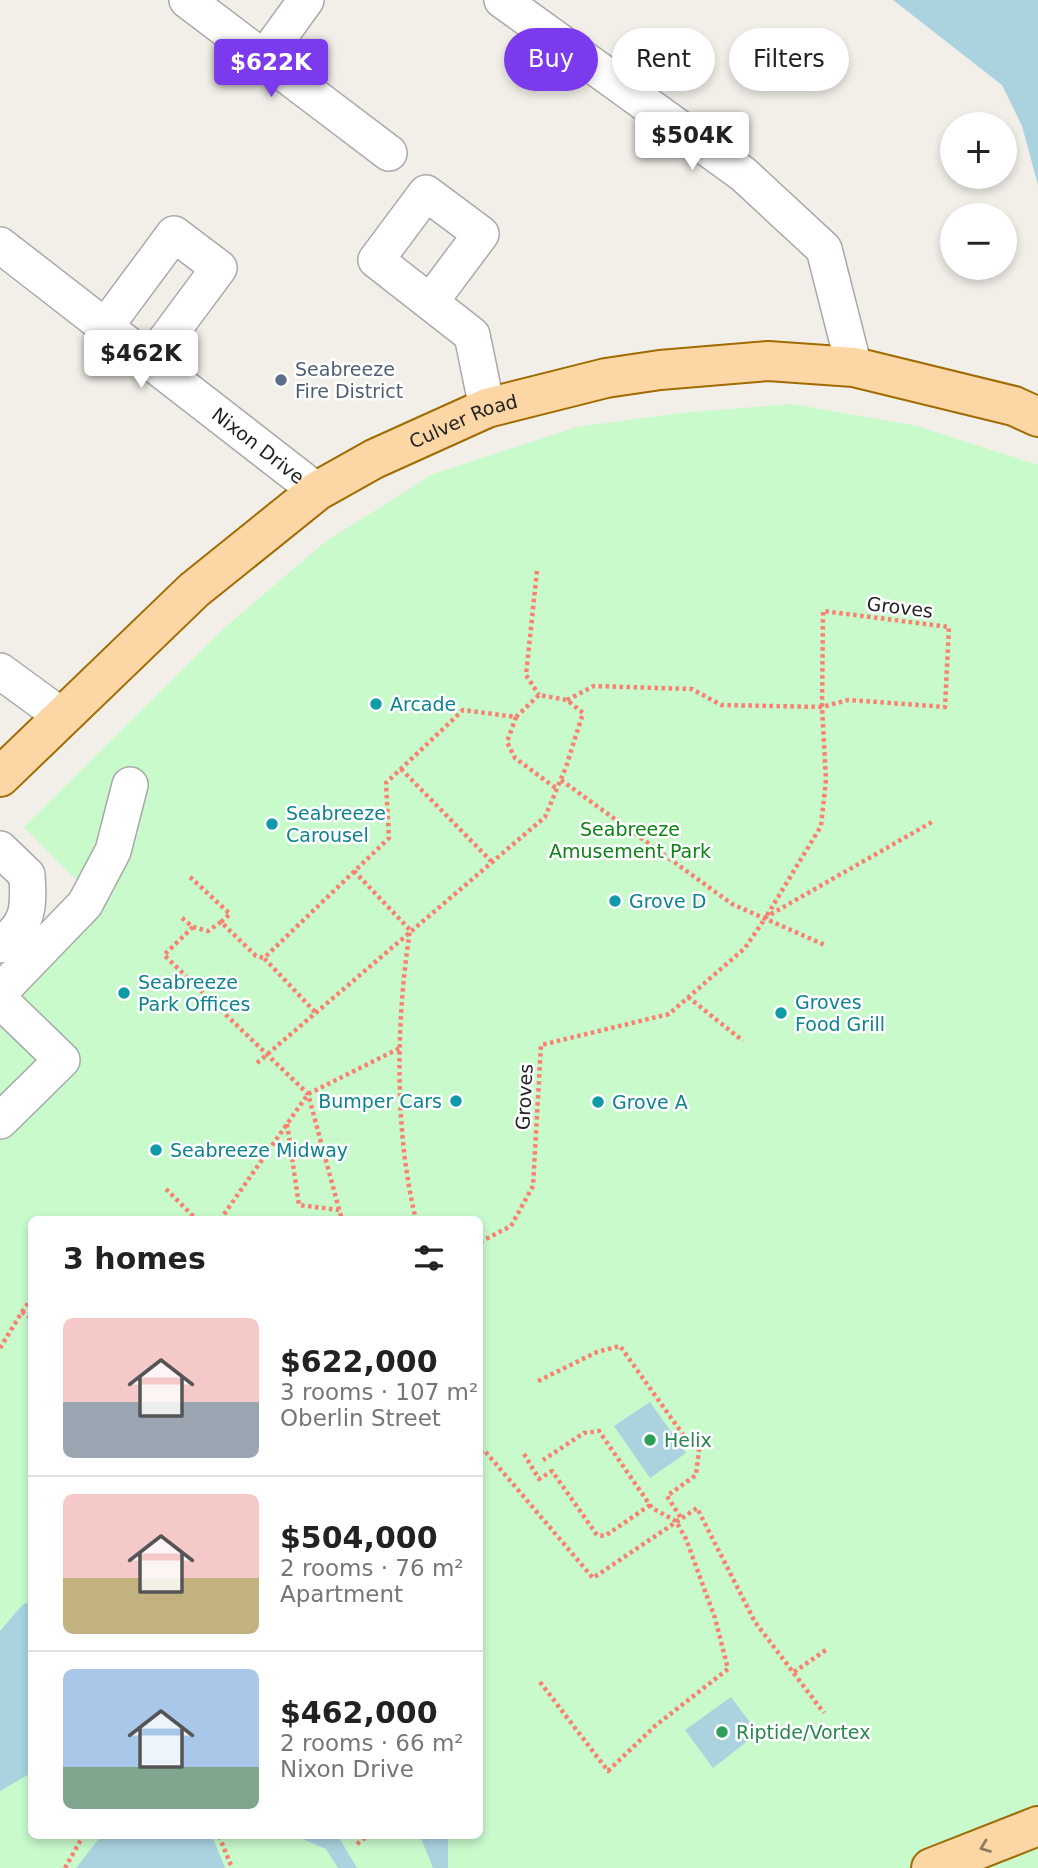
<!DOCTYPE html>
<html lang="en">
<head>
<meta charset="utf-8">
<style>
	body { margin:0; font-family:"DejaVu Sans",sans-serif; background:#f6f6f6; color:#222; height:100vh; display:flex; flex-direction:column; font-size:26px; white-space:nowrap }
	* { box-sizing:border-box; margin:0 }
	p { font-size:23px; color:#767676 }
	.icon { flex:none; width:38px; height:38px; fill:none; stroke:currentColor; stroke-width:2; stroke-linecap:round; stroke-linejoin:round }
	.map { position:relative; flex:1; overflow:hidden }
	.details { position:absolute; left:28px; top:1216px; width:455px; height:623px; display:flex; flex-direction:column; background:#fff; border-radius:10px; box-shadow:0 4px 10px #0003 }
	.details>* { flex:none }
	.banner { position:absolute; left:504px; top:28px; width:429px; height:63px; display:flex; gap:14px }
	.buttons { position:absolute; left:940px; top:112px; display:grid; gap:14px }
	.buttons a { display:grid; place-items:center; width:77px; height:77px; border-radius:50%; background:#fff; box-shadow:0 4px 10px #0003; font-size:35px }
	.price { position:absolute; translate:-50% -60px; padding:0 16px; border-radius:7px; background:#fff; color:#222; font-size:23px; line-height:46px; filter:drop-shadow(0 2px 4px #0008) }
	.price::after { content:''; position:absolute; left:50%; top:42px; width:21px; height:16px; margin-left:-10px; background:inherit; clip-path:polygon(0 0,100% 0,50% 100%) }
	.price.active { background:#7c3aed; color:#fff }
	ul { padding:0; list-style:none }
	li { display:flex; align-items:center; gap:21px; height:175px; padding:0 35px }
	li+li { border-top:2px solid #e0e0e0 }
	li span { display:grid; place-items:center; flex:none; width:196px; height:140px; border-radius:10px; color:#555 }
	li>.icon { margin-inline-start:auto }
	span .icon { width:84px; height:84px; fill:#fffc; stroke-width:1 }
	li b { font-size:30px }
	h2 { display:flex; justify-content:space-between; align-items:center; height:84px; padding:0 35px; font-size:30px }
	.chip { padding:0 24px; border-radius:32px; background:#fff; box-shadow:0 4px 10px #0003; font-size:24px; line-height:63px }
	.chip.active { background:#7c3aed; color:#fff }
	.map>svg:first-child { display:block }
</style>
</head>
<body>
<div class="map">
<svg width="1038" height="1868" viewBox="0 0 1038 1868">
	<rect width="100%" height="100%" fill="#f2efe9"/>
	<path fill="#c8facc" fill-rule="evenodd" d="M 792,404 L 917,426 L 1038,465 L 1038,1868 L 0,1868 L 0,1007 L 100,904 L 24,827 L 222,630 L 325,542 L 433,474 L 577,427 L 680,413 ZM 32,1220 L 480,1220 L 480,1836 L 32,1836 Z"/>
	<g fill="#aad3df">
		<path d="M 893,0 L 1038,0 L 1038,185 L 1022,126 L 1002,85 Z"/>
		<path d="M 650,1402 L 686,1453 L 650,1478 L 614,1426 Z"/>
		<path d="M 31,1641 L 31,1773 L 0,1791 L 0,1673 Z"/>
		<path d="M 731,1697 L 758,1733 L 713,1768 L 685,1730 Z"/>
		<path d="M 101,1836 L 212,1836 L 225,1868 L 76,1868 Z"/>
		<path d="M 295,1836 L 338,1836 L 357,1868 L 338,1868 L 326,1849 Z"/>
		<path d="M 420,1836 L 448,1836 L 448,1868 L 433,1868 Z"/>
	</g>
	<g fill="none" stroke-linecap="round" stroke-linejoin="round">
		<path stroke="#aad3df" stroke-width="32" d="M 0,1656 L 32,1618"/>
		<g stroke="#a9a9a9" stroke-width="38">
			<g id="minor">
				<path d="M 187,0 L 389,153"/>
				<path d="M 502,0 L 743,174 L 824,249 L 854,367"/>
				<path d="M 264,58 L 306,0"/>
				<path id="s1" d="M 0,245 L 317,491"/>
				<path d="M 431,301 L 481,234 L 426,193 L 376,260 L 472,335 L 487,408"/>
				<path d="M 105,327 L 174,234 L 219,268 L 150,361"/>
				<path d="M 0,671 L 63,717"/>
				<path d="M 0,849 L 27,875 C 29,908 29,925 0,945"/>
				<path d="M 0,992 L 85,904 L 113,851 L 130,785"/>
				<path d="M 0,1000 L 62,1060 L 0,1121"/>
			</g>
		</g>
		<g stroke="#a06b00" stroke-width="42">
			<g id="major">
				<path id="s2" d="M 0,777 L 194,590 L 317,491 L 374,459 L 487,408 L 606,378 L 660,370 L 768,361 L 854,367 L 1014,406 L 1038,417"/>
				<path d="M 931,1868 L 1038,1826"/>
			</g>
		</g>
		<g stroke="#fa8072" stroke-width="4.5" stroke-dasharray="3.5 3.5" stroke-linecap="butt">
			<path d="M 537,571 L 526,675 L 539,695"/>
			<path d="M 567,700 L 594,686 L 692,689 L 721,705 L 822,707 L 848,700 L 945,707 L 949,627 L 823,611 L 822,707 L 826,780 L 821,826 L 766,917"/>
			<path d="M 516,717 L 507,742 L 515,758 L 557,789"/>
			<path d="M 401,769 L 491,861"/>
			<path d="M 561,780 L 732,904 L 827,946"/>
			<path d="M 354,871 L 410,930 C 396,1021 394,1130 416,1220"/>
			<path d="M 190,877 L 230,914 L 221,922"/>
			<path d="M 182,918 L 193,927 L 208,931 L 221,922 L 256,956 L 264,958"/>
			<path d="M 193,927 L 164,955 L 308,1094 L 342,1220"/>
			<path d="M 688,997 L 743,1041"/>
			<path d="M 257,1063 L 545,817 L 566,767 L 583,713 L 567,700 L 539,695 L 516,717 L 463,710 L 386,783 L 389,838 L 264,958 L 315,1012"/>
			<path d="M 287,1124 L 299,1205 L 339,1210"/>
			<path d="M 166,1189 L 197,1220"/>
			<path d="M 220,1220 L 308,1094 L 400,1048"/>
			<path d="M 480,1242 L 511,1226 L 533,1186 L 541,1045 L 669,1014 L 745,948 L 766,917 L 932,822"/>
			<path d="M 22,1312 L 32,1298"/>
			<path d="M 0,1348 L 22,1312 L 32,1319"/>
			<path d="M 538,1381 L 597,1352 L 620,1346 L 689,1443 L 697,1437 L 700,1441 L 696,1475 L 667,1496 L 681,1518"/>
			<path d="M 480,1452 L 484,1450 L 593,1578 L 697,1508 L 755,1622 L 824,1713"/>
			<path d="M 524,1454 L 539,1479 L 552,1471 L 597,1535 L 605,1536 L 650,1505"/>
			<path d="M 794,1672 L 826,1650"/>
			<path d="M 540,1682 L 608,1771 L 655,1726 L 728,1669 L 715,1618 L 686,1539 L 676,1521 L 652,1508 L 599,1431 L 584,1433 L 543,1460"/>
			<path d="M 219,1836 L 232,1868"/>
			<path d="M 357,1844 L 367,1836"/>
			<path d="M 65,1868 L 83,1836"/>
		</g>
		<use href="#minor" stroke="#fff" stroke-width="35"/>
		<use href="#major" stroke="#fcd6a4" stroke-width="38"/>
	</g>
	<defs><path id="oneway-chevron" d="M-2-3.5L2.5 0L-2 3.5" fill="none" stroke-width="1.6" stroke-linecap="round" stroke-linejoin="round" transform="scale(1.75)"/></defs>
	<use stroke="#8f7c63" href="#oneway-chevron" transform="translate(985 1847) rotate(159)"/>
	<circle fill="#5c6f8a" stroke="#fff" stroke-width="2.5" cx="281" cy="380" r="7"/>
	<g fill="#0f9aa8" stroke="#fff" stroke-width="2.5">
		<circle cx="376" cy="704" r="7"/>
		<circle cx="272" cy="824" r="7"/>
		<circle cx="615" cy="901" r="7"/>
		<circle cx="124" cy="993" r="7"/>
		<circle cx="781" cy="1013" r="7"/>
		<circle cx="456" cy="1101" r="7"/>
		<circle cx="598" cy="1102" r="7"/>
		<circle cx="156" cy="1150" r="7"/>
	</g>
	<g fill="#2e9e5b" stroke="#fff" stroke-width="2.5">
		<circle cx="650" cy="1440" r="7"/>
		<circle cx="722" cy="1732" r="7"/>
	</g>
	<g text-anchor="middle" stroke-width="5" stroke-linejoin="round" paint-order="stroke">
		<g font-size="19" fill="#4e5e75" stroke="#fff" text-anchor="start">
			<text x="295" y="376">Seabreeze<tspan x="295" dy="22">Fire District</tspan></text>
		</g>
		<g font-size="19" fill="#222" stroke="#fff">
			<text dy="7" stroke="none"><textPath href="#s2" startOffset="590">Culver Road</textPath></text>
			<text dy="7" stroke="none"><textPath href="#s1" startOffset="327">Nixon Drive</textPath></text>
			<text transform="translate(900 607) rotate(7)" y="7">Groves</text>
			<text transform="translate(524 1097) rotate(-87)" y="7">Groves</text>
		</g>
		<g font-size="19" fill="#0d838f" stroke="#fff" text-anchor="start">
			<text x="390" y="711">Arcade</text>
			<text x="286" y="820">Seabreeze<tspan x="286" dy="22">Carousel</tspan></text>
			<text x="629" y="908">Grove D</text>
			<text x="138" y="989">Seabreeze<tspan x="138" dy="22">Park Offices</tspan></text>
			<text x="795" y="1009">Groves<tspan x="795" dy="22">Food Grill</tspan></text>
			<text x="442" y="1108" text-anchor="end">Bumper Cars</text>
			<text x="612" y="1109">Grove A</text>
			<text x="170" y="1157">Seabreeze Midway</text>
		</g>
		<g font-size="19" fill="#0c8416" stroke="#fff">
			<text x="630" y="836">Seabreeze<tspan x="630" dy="22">Amusement Park</tspan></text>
		</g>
		<g font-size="19" fill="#27864d" stroke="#fff" text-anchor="start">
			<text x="664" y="1447">Helix</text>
			<text x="736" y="1739">Riptide/Vortex</text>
		</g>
	</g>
</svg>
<div class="buttons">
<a>+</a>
<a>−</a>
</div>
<b class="price active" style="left:271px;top:99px">$622K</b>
<b class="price" style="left:692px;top:172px">$504K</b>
<b class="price" style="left:141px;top:390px">$462K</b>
<div class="banner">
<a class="chip active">Buy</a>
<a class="chip">Rent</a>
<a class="chip">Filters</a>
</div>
<section class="details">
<h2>3 homes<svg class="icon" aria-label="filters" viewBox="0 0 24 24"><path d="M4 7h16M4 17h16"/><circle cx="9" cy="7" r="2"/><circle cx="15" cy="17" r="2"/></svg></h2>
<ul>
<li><span style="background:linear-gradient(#f6c9c9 60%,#9aa5b1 0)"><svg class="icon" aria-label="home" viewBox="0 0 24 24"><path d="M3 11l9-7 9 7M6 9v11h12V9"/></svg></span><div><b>$622,000</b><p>3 rooms · 107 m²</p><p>Oberlin Street</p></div></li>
<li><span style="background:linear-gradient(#f6c9c9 60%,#c2b280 0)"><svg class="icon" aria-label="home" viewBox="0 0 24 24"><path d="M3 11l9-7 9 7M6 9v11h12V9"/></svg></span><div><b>$504,000</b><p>2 rooms · 76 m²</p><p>Apartment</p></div></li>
<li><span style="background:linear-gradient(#a9c7e8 70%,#7fa58c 0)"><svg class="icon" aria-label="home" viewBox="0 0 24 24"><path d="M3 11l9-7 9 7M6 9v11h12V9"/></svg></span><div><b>$462,000</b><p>2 rooms · 66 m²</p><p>Nixon Drive</p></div></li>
</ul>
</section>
</div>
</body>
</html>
